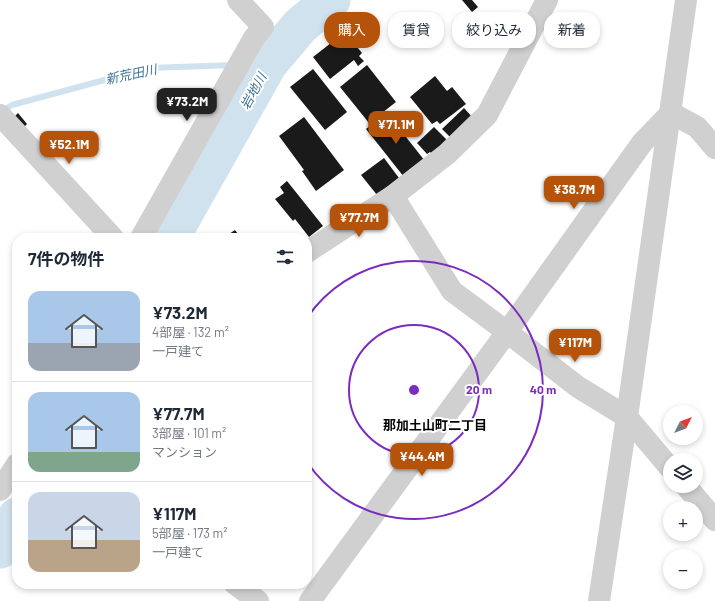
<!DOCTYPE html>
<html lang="ja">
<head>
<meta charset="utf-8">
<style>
	body { margin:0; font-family:Barlow,"Noto Sans JP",sans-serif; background:#f6f6f7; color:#1f2937; height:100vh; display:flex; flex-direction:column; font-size:15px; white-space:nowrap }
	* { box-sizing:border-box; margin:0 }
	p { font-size:13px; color:#747a83 }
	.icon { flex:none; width:22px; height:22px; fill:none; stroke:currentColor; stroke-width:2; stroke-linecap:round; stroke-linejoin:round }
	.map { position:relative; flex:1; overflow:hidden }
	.sheet { position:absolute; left:12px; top:233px; width:300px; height:356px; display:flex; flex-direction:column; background:#fff; border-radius:16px; box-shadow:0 2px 6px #0003 }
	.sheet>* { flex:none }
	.banner { position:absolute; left:324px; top:12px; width:331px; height:36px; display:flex; gap:8px }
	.needle { width:26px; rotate:48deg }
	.fabs { position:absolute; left:663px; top:405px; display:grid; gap:8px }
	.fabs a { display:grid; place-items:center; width:40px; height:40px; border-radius:50%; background:#fff; box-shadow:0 2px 6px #0003; font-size:20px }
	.price { position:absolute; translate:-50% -34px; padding:0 9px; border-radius:8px; background:#b45309; color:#fff; font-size:13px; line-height:26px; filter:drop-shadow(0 1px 2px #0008) }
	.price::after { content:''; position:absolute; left:50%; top:24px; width:12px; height:9px; margin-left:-6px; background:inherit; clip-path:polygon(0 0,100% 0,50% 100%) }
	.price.selected { background:#222; color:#fff }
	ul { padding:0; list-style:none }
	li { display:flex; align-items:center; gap:12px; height:100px; padding:0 16px }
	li+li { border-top:1px solid #e0e1e3 }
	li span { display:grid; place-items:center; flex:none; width:112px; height:80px; border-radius:12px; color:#555 }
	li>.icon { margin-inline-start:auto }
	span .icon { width:48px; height:48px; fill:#fffc; stroke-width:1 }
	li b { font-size:17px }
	h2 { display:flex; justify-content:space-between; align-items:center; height:48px; padding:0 16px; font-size:17px }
	.chip { padding:0 14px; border-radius:16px; background:#fff; box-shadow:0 2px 6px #0003; font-size:14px; line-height:36px }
	.chip.selected { background:#b45309; color:#fff }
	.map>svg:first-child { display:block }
</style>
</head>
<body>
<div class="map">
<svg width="715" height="601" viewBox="0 0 715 601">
	<rect width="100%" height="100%" fill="#fff"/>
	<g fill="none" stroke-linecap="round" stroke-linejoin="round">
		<g stroke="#cfe2ee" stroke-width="6">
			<path d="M 245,64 L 268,64"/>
			<path d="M 2,111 L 12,105 L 149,68 L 234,65"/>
		</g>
		<g stroke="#cfe2ee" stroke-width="39">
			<path d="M 170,238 L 268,64 L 300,26 L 331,0"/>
			<path d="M 0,549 L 17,517"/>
		</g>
	</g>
	<g fill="#1a1a1a">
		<path d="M 462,0 L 472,0 L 478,7 L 472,12 Z"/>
		<path d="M 345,32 L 362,53 L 359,56 L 364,61 L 358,66 L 354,60 L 330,79 L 313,57 Z"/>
		<path d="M 367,65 L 396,102 L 369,123 L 340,87 Z"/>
		<path d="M 313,69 L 347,112 L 325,130 L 290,87 Z"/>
		<path d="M 435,76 L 447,91 L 452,87 L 466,104 L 440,124 L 437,121 L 432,124 L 410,97 Z"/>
		<path d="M 464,108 L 474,119 L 452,139 L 442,129 Z"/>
		<path d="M 18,113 L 27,124 L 22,129 L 13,118 Z"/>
		<path d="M 387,113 L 425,161 L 404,177 L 366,129 Z"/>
		<path d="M 304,117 L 344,170 L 316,191 L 302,171 L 304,170 L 279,136 Z"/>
		<path d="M 434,127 L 449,142 L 434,156 L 430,152 L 427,154 L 417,143 Z"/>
		<path d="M 384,158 L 399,178 L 377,195 L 361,175 Z"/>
		<path d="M 287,181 L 323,226 L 309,237 L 295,219 L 293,221 L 275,199 L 284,193 L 280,187 Z"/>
		<path d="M 235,230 L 241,238 L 223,238 Z"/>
	</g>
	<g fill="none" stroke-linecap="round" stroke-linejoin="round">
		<g stroke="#d0d0d0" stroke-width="22">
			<path d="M 0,115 L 113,238"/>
			<path d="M 393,196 L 452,291 L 507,332 L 578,387 L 627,417 L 670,468"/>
			<path d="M 141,238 L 254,38 L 263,27 L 238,0"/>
			<path d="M 307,252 L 393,196 L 447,154 L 487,115 L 547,0"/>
			<path d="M 686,486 L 715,520"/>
			<path d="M 0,490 L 17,464"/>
			<path d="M 235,584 L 258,601"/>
			<path d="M 310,601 L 507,332 L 642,143 L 671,113 L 697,127 L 715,148"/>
			<path d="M 599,601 L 627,417 L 686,0"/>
		</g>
	</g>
	<g fill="none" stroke="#7b2cbf" stroke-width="2">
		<circle cx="414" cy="390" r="65"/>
		<path d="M307 318A129 129 0 1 1 307 462"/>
	</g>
	<g text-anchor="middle" stroke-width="4" stroke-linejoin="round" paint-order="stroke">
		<g font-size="13" font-style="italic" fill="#3f7597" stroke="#fff">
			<text transform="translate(131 74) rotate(-12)" y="5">新荒田川</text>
			<text transform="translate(253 91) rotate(-61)" y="5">岩地川</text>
		</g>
		<g font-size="13" font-weight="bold" fill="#000" stroke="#fff">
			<text x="435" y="430">那加土山町二丁目</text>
		</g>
	</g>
	<circle cx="414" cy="390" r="6" fill="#7b2cbf" stroke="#fff" stroke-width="2"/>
	<g font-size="12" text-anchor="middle" font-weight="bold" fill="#7b2cbf" stroke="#fff" stroke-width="4" stroke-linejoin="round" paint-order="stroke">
		<text x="479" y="394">20 m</text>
		<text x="543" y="394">40 m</text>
	</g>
</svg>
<div class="fabs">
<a><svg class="needle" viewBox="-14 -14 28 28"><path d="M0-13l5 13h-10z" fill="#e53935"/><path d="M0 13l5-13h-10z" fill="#747a83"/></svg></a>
<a><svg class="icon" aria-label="layers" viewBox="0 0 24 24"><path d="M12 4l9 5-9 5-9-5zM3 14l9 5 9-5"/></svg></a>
<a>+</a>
<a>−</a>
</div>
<b class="price selected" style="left:187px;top:122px">¥73.2M</b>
<b class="price" style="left:396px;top:145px">¥71.1M</b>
<b class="price" style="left:69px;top:165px">¥52.1M</b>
<b class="price" style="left:574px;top:210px">¥38.7M</b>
<b class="price" style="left:359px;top:238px">¥77.7M</b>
<b class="price" style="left:575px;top:363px">¥117M</b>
<b class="price" style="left:422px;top:477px">¥44.4M</b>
<div class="banner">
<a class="chip selected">購入</a>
<a class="chip">賃貸</a>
<a class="chip">絞り込み</a>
<a class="chip">新着</a>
</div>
<section class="sheet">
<h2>7件の物件<svg class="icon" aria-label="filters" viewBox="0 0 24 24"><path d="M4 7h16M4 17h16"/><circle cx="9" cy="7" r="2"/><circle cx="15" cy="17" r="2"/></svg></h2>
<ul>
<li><span style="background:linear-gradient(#a9c7e8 65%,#9aa5b1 0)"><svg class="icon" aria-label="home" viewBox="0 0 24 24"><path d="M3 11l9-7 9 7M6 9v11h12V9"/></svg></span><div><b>¥73.2M</b><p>4部屋 · 132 m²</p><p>一戸建て</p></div></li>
<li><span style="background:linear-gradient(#a9c7e8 75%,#7fa58c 0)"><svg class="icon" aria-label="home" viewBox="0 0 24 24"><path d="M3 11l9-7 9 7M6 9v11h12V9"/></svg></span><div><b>¥77.7M</b><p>3部屋 · 101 m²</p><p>マンション</p></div></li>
<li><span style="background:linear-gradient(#c9d6e8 60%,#b9a48a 0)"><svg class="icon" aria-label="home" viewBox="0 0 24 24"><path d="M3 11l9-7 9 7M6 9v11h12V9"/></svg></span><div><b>¥117M</b><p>5部屋 · 173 m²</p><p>一戸建て</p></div></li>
</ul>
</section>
</div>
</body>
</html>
